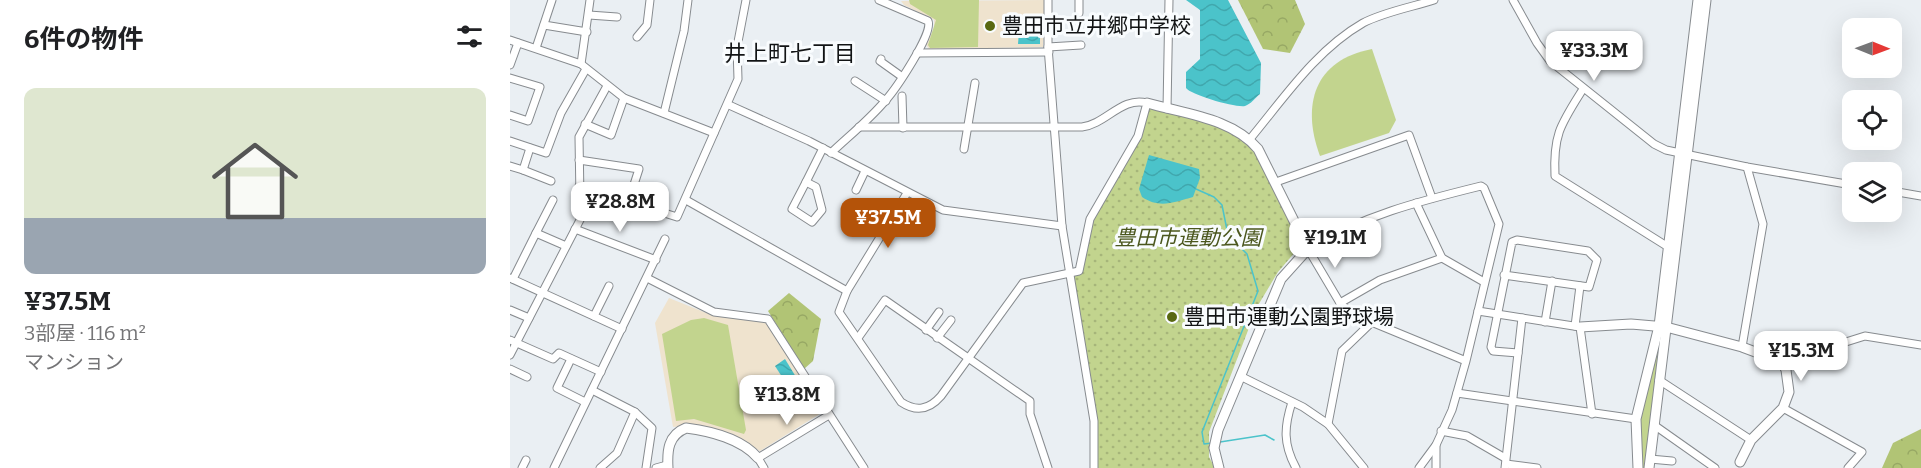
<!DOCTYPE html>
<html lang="ja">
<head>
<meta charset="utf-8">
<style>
	body { margin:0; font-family:Bitter,"Noto Sans JP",serif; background:#f6f6f6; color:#202124; height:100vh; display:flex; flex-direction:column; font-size:22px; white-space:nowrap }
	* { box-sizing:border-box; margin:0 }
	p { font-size:20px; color:#757577 }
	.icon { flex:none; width:33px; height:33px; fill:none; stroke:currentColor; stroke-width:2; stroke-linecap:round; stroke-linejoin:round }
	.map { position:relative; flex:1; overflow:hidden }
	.sheet { display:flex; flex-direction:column; background:#fff; width:510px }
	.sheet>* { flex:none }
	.needle { width:39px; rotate:91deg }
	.fabs { position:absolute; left:1332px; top:18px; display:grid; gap:12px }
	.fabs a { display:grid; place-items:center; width:60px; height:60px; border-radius:12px; background:#fff; box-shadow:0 6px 24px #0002; font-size:30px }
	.price { position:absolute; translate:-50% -51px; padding:0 14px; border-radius:12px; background:#fff; color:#222; font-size:20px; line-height:39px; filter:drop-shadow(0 2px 3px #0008) }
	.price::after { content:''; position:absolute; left:50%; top:36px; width:18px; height:14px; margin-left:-9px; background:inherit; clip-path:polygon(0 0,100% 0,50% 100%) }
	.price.selected { background:#b45309; color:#fff }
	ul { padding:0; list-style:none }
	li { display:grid; align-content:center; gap:12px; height:318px; padding:0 24px }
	li span { display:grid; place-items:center; height:186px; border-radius:12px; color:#555 }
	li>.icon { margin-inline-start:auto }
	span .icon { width:108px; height:108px; fill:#fffc; stroke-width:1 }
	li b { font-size:26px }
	h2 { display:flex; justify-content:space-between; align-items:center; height:72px; padding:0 24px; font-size:26px }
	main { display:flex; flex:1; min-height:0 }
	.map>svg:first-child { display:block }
</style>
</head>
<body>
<main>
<section class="sheet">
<h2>6件の物件<svg class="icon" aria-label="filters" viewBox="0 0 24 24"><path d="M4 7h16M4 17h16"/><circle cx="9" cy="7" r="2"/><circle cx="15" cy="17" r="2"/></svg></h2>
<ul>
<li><span style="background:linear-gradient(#dfe7d0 70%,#9aa5b1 0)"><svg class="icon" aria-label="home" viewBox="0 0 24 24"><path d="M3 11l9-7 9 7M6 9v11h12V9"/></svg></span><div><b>¥37.5M</b><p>3部屋 · 116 m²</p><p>マンション</p></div></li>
</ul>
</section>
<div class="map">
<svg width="1411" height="468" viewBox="0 0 1411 468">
	<defs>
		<pattern id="forest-crowns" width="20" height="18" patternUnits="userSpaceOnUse" patternTransform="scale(1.5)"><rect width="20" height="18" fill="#b1c475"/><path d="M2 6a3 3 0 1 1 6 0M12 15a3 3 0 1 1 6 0" fill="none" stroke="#97a864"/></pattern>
		<pattern id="park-dots" width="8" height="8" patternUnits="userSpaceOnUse" patternTransform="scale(1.5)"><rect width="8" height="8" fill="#c2d48e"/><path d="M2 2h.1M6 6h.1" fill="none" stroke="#a6b57a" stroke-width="1.8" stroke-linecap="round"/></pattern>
		<pattern id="water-waves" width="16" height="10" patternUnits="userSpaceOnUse" patternTransform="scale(1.5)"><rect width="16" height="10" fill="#4bc3ca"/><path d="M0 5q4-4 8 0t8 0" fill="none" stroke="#40a7ad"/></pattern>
	</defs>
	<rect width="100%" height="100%" fill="#eaeff3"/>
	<g fill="#efe3ce">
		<path d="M 535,0 L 533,47 L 419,49 L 416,45 L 424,28 L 424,20 L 394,5 L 391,1 Z"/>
		<path d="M 159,298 L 204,316 L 258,323 L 313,412 L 250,451 L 230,440 L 186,425 L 163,427 L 145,323 Z"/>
	</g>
	<g fill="#c2d48e">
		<path d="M 399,0 L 469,0 L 468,47 L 420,48 L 418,45 L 426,20 L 400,4 Z"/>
		<path d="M 862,49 L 886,120 L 879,133 L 810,156 C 791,105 804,60 862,49 Z"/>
		<path d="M 194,318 L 218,325 L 236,430 L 234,434 L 184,419 L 166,421 L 152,334 L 181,320 Z"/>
		<path d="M 1151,339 L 1137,468 L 1131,468 L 1130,424 L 1133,406 Z"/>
	</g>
	<g fill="url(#forest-crowns)">
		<path d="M 728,0 L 785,0 L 795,24 L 780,53 L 753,49 Z"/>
		<path d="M 279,293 L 311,319 L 303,361 L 294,369 L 258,311 Z"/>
		<path d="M 1411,429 L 1411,468 L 1372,468 L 1383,443 Z"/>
	</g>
	<path fill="url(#park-dots)" d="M 641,106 L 723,131 L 744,148 L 792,244 L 768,272 L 747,307 L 699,432 L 699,457 L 705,468 L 587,468 L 587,418 L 562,277 L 569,274 L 583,215 Z"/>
	<g fill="url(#water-waves)">
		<path d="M 676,0 L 718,0 L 751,63 L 750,94 C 745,98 741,104 735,106 C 726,108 681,95 676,88 L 676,72 L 690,59 L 690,10 Z"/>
		<path d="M 509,31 L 530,32 L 530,44 L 508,44 Z"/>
		<path d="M 639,155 L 689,169 L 690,178 L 683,197 C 664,202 650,209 632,197 L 629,189 Z"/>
		<path d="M 275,359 L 286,377 L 276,383 L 265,366 Z"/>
	</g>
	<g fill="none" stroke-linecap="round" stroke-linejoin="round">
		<g stroke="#4bc3ca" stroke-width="1.5">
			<path d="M 686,189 L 704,197 L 712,205 L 718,235 L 737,254 L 748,291 L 692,432 L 694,444 L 702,443"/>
			<path d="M 710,442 L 755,435 L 764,440"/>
		</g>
		<g stroke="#878b8f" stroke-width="9">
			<g id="street">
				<path d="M 538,0 L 538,47 L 552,226 L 584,421 L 584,468"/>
				<path d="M 569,0 L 569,13"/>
				<path d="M 1003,0 L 1027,43 L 1040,61 L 1144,144 L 1156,150 L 1237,167 L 1342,185"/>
				<path d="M 79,15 L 107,17"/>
				<path d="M 34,25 L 77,32"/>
				<path d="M 127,37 L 137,25 L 140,0"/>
				<path d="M 0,40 L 71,64 L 114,98 L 204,133"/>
				<path d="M 538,47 L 571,45"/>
				<path d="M 26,48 L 42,0"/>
				<path d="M 407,53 L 539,52"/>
				<path d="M 371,59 L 370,61 L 391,76"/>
				<path d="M 71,64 L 80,0"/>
				<path d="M 0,65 L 8,43"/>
				<path d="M 0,78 L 30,87 L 18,121 L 0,115"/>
				<path d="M 345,81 L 376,101"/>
				<path d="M 1073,89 C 1051,124 1043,134 1045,176 L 1155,245 L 1160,246"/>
				<path d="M 392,96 L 393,128"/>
				<path d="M 219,105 L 299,141 L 433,210 L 552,226"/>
				<path d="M 657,109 L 659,0"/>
				<path d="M 154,113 L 174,31 L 178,0"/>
				<path d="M 75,124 L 101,135 L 114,98"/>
				<path d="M 349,127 L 572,127 C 596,124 612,96 637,103 L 628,136 L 580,219 L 569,271 L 513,283 L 431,396 C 419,410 406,412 391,402 L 329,312 L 337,291 L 397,193"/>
				<path d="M 740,139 C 774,98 806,50 853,23 C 874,12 902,7 924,0"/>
				<path d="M 0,141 L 36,153 L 51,113 L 76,69"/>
				<path d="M 454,149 L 465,83"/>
				<path d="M 321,153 C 339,136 359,120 375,101 C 385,90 424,33 418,21 L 369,0"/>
				<path d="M 69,160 L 129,169 L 119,200"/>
				<path d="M 0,166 L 13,170 L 20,148"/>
				<path d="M 13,170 L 41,181"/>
				<path d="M 296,182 L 306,187 L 312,210 L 302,222 L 282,209 Z"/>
				<path d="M 296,182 L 313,148"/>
				<path d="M 766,182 L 899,135 L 922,198"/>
				<path d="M 69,186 L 167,217 L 228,79 L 227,47 L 236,0"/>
				<path d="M 346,190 L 355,171"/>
				<path d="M 1382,191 L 1411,196"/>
				<path d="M 70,199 L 69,137 L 97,86"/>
				<path d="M 176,200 L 337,291"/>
				<path d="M 906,203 L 932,258 L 974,282"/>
				<path d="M 65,229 L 146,260"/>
				<path d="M 26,233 L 43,200"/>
				<path d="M 994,275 L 1079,287 L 1087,260 L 1078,251 L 1007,240 L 1002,242 L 981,347 L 983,351 L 1008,353"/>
				<path d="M 0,278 L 112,329"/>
				<path d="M 137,278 L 204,312 L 258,319 L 354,468"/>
				<path d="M 3,279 L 26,233 L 56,246"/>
				<path d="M 830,303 L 870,280 L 932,258"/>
				<path d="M 0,310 L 19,318"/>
				<path d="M 968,311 L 1070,327 L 1082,414"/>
				<path d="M 84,316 L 99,286"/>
				<path d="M 1035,322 L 1042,281"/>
				<path d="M 1065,326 L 1070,286"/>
				<path d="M 416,330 L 429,312"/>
				<path d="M 348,338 L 375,300 L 520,401 L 520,414 L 538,468"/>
				<path d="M 427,338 L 441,320"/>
				<path d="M 0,340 L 43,359 L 49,353 L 91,372"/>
				<path d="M 1232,347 L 1253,224 L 1237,167"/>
				<path d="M 0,355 L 71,218"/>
				<path d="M 61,359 L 47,388 L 75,402"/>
				<path d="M 1272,362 L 1355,336 L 1411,345"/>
				<path d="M 0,369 L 17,377"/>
				<path d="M 730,376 L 793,407 L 818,424 L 854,468"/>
				<path d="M 1149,380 L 1241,440"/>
				<path d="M 82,390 L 125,412 L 142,428 L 136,468"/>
				<path d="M 947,393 L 1126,419"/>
				<path d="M 782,402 C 774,427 773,444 786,468"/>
				<path d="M 1273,408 L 1352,452 L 1338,468"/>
				<path d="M 818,424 L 832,351 L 861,323"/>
				<path d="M 1144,425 L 1205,468"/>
				<path d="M 931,431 L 957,436 L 995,458"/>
				<path d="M 1140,459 L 1162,461"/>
				<path d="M 996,464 L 1027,468"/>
				<path d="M 12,468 L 16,460"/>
				<path d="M 44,468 L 155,239"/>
				<path d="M 90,468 L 107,453 L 125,412"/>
				<path d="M 146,468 L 157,465"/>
				<path d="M 254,468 L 248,458 L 319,415"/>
				<path d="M 909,468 L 926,445"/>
				<path d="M 926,468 L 926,445 L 942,410 L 956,361 L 989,224 L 974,188 L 971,186 C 910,201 851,216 798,249 L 830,303 L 842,314 L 956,361"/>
				<path d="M 995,468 L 1012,318"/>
			</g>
		</g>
		<g stroke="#878b8f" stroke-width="11">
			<g id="secondary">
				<path d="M 637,103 C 675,114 722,118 748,149 L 798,249 L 771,279 L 708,430 L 704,448 L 709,468"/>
				<path d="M 1070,327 L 1121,324 L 1156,327 L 1232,347 L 1272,362 L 1276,370 L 1279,392 L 1273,408 L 1241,440 L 1230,462"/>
				<path d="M 158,468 C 157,451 158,435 176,428 C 200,431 232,439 248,458"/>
				<path d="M 1128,468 L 1126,419 L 1149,326 L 1188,0"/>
				<path d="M 1139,468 L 1196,0"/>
			</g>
		</g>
		<use href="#street" stroke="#fff" stroke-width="7"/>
		<use href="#secondary" stroke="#fff" stroke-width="9"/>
	</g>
	<g fill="#596912" stroke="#f9fcfe" stroke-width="2">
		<circle cx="480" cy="26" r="6"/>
		<circle cx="662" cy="317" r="6"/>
	</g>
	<g text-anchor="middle" stroke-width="6" stroke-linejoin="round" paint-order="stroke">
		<g font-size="21" fill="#121415" stroke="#f9fcfe" text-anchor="start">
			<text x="492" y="33">豊田市立井郷中学校</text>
			<text x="674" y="324">豊田市運動公園野球場</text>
		</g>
		<g font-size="21" font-style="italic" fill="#4b571e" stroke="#f9fcfe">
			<text x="678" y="245">豊田市運動公園</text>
		</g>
		<g font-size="22" fill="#121415" stroke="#f9fcfe">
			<text x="280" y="61">井上町七丁目</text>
		</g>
	</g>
</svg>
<div class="fabs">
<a><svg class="needle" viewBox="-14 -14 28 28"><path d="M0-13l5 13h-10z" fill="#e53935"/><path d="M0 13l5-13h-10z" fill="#757577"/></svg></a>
<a><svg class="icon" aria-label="locate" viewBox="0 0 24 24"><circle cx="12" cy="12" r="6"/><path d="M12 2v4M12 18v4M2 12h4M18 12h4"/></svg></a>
<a><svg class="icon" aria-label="layers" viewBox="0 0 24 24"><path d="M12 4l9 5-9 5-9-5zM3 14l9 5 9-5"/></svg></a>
</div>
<b class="price" style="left:1084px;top:82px">¥33.3M</b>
<b class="price" style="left:110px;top:233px">¥28.8M</b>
<b class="price selected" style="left:378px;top:249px">¥37.5M</b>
<b class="price" style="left:825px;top:269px">¥19.1M</b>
<b class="price" style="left:1291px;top:382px">¥15.3M</b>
<b class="price" style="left:277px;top:426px">¥13.8M</b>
</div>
</main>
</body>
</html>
